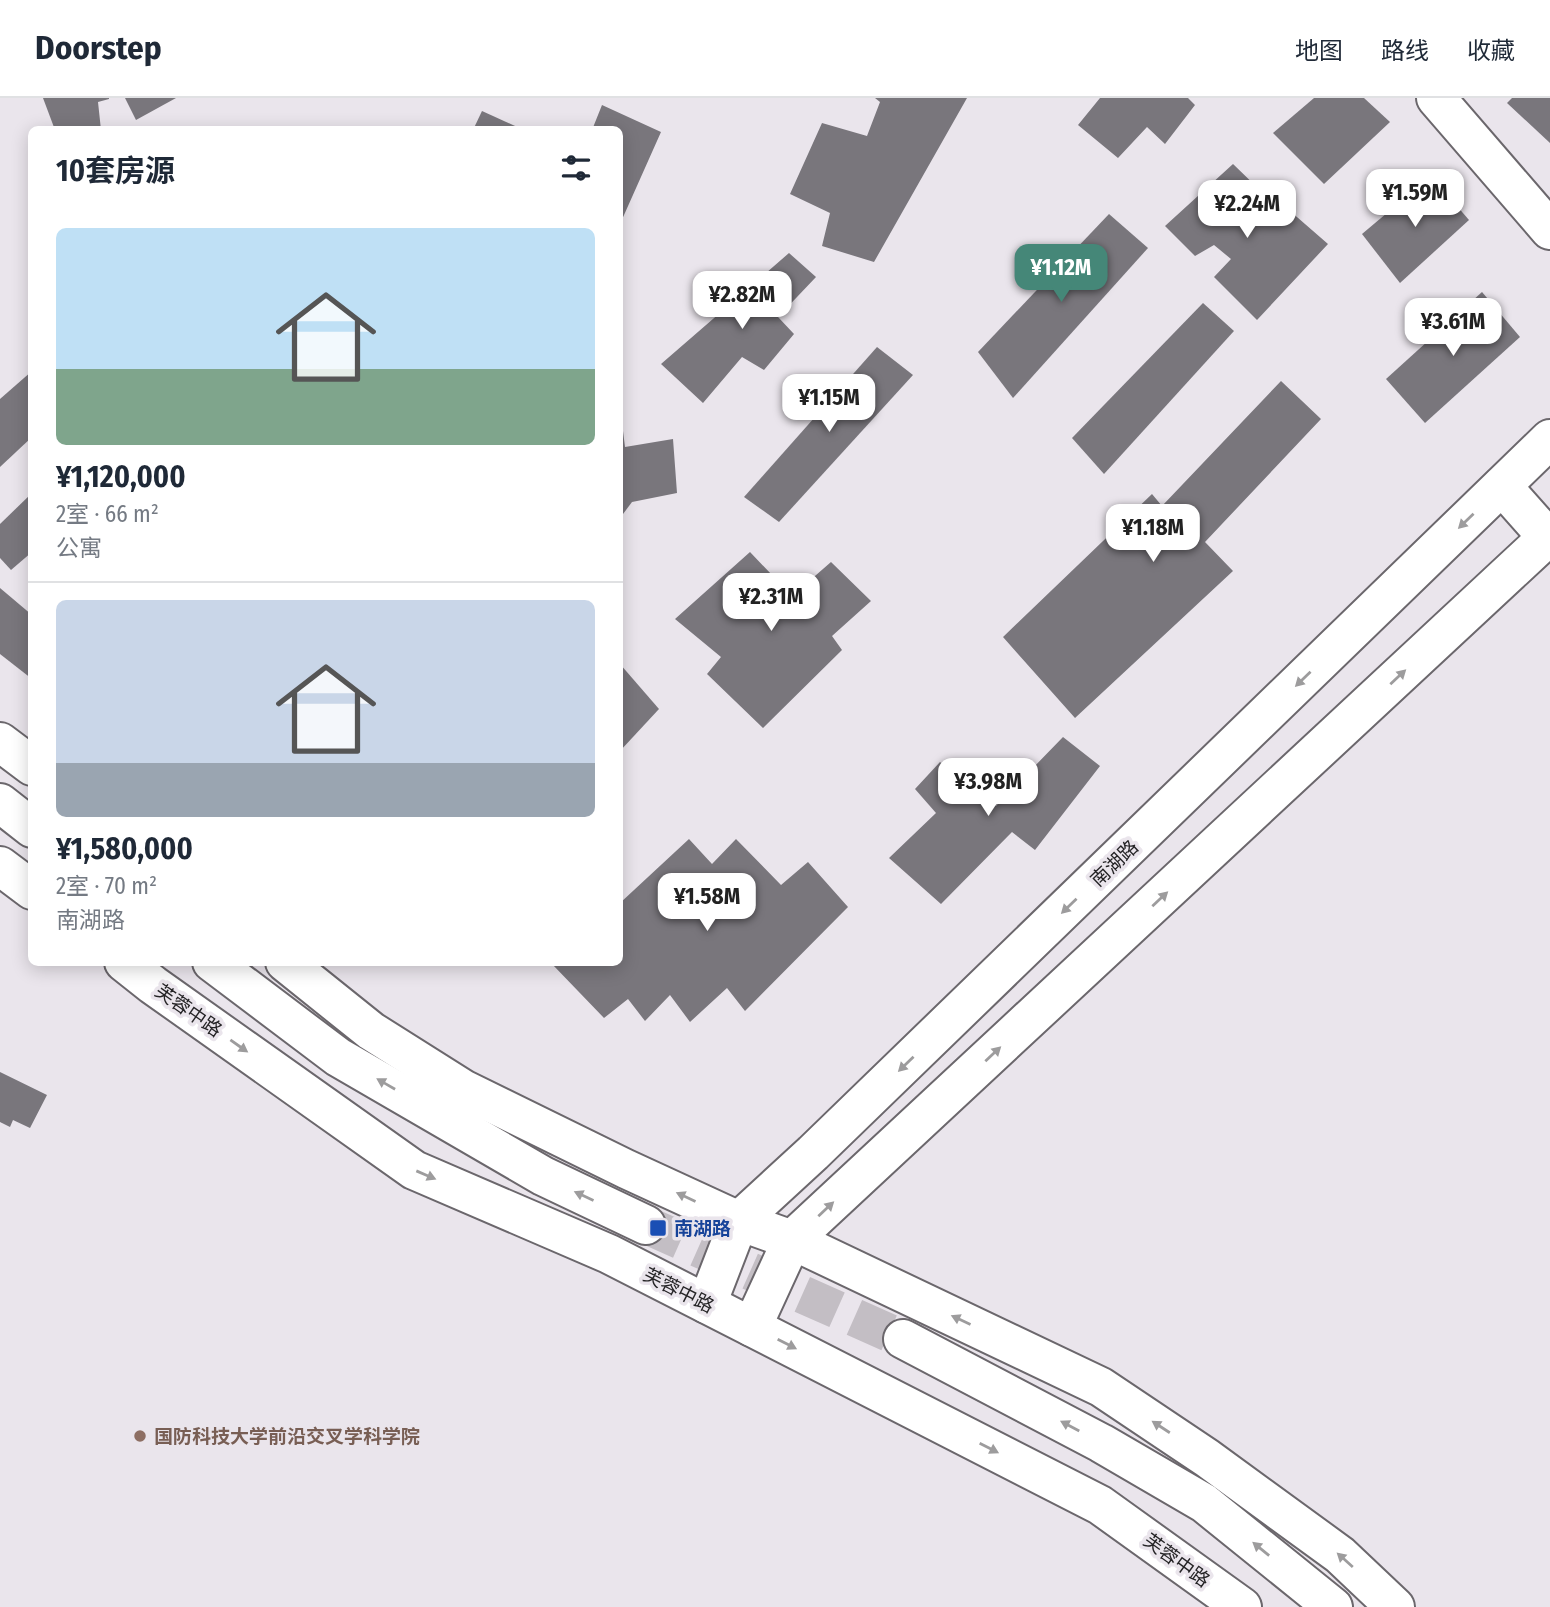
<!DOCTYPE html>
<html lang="zh">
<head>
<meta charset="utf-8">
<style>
	body { margin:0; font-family:"Fira Sans Condensed","Noto Sans SC",sans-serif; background:#f6f6f7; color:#1f2937; height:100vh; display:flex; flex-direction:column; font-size:26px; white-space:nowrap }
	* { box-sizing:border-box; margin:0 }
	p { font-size:23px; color:#747a83 }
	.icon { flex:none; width:38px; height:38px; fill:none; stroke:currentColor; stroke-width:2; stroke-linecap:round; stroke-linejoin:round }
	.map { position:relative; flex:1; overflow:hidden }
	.panel { position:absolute; left:28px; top:28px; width:595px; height:840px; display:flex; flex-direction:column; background:#fff; border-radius:10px; box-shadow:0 4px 18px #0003 }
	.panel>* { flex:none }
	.price { position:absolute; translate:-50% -60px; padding:0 16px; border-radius:14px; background:#fff; color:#222; font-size:23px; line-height:46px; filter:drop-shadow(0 2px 4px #0008) }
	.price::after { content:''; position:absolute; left:50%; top:42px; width:21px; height:16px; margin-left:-10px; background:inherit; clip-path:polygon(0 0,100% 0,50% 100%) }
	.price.selected { background:#458778; color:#fff }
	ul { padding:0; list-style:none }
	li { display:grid; align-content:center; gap:14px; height:371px; padding:0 28px }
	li+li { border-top:2px solid #e0e1e3 }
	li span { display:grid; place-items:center; height:217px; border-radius:10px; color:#555 }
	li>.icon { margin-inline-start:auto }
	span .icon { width:126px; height:126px; fill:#fffc; stroke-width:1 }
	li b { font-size:30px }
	h2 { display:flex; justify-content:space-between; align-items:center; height:84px; padding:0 28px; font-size:30px }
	header { display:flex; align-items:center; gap:42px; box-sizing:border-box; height:98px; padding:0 35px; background:#fff; border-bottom:2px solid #e0e1e3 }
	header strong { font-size:33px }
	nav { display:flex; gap:38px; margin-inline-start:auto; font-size:24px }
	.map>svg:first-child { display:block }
</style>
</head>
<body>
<header>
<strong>Doorstep</strong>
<nav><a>地图</a><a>路线</a><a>收藏</a></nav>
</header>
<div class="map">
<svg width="1550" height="1509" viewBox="0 0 1550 1509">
	<rect width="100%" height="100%" fill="#eae5ec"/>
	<g fill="#79767c">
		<path d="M 43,0 L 109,0 L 109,1 L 98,4 L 101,32 L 55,32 Z"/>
		<path d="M 125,0 L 176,0 L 136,22 Z"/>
		<path d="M 875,0 L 967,0 L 874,164 L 822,148 L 830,115 L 790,96 L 822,25 L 867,38 L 880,4 Z"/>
		<path d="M 1100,0 L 1188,0 L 1195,7 L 1165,46 L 1147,29 L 1118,60 L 1078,27 Z"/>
		<path d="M 1314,0 L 1364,0 L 1390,24 L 1324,86 L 1273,35 Z"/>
		<path d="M 1512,0 L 1550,0 L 1550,45 L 1507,5 Z"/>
		<path d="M 602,7 L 661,34 L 620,126 L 620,32 L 592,32 Z"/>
		<path d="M 482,13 L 524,32 L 473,32 Z"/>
		<path d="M 1233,66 L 1264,96 L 1252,108 L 1261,125 L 1282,106 L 1328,146 L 1257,222 L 1214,179 L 1231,161 L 1214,147 L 1195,158 L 1165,128 Z"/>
		<path d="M 1431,78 L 1469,122 L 1400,185 L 1362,136 Z"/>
		<path d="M 1109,116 L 1148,150 L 1013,300 L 978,254 Z"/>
		<path d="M 789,155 L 816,179 L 778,219 L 794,236 L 764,272 L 742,259 L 703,305 L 661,266 Z"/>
		<path d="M 1482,194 L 1520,239 L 1425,325 L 1386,281 Z"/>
		<path d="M 1203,205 L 1234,233 L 1104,376 L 1072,340 Z"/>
		<path d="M 877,249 L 913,277 L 779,424 L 744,399 Z"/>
		<path d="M 32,273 L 32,339 L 0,369 L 0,301 Z"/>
		<path d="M 1281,283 L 1321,321 L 1205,444 L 1233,473 L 1075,620 L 1003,539 L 1152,396 L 1162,408 Z"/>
		<path d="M 620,317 L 621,317 L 625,349 L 673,341 L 677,395 L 632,404 L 620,420 Z"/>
		<path d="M 32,395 L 32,454 L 11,472 L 0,460 L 0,426 Z"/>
		<path d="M 750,454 L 792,498 L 831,464 L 871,503 L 832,538 L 842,552 L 763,630 L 707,576 L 721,559 L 675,521 Z"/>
		<path d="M 0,490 L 32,517 L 32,581 L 0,556 Z"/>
		<path d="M 620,566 L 659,611 L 620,653 Z"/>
		<path d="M 1063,639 L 1100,668 L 1035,752 L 1012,734 L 941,806 L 889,760 L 936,715 L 915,691 L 940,664 L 996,708 Z"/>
		<path d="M 689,741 L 712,766 L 736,741 L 781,787 L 808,764 L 848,809 L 745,913 L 727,890 L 690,924 L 670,897 L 645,923 L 628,901 L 604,920 L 552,866 L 554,864 L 620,864 L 620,805 Z"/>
		<path d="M 0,974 L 47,997 L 30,1030 L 13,1022 L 10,1029 L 0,1024 Z"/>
	</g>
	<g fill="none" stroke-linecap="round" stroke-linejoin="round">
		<path stroke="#c3bec4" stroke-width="38" stroke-dasharray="38 19" stroke-linecap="butt" d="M 646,1127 L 903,1241"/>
		<g stroke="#6b676c" stroke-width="42">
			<g id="minor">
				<path d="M 1436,0 L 1550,132"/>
				<path d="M 1502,388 L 1548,440"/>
			</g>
		</g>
		<g stroke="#6b676c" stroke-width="42">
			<g id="major">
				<path d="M 0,644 L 32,668"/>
				<path d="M 0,705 L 32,730"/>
				<path d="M 0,768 L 32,792"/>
				<path d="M 124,864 L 153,887 L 414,1072 L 609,1156 L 1100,1407 L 1242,1509"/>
				<path d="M 212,864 L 338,959 L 543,1078 L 646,1127"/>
				<path d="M 285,864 L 371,933 L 463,991 L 626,1071 L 739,1123 L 792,1142 L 1101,1289 L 1207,1360 L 1340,1457 L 1395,1509"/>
				<path d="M 707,1206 L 739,1123 L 813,1055 L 1550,341"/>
				<path d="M 752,1229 L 792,1142 L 1550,437"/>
				<path d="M 903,1241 L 1101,1345 L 1204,1405 L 1333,1509"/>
			</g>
		</g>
		<use href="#minor" stroke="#fff" stroke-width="38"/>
		<use href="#major" stroke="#fff" stroke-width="38"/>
	</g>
	<defs><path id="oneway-solid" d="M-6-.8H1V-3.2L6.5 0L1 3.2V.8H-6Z" transform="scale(1.75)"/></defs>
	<g fill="#9d9c9d">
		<use href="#oneway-solid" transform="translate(1466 423) rotate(136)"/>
		<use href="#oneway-solid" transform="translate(1398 579) rotate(-43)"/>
		<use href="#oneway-solid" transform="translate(1303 581) rotate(136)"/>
		<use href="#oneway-solid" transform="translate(1160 801) rotate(-43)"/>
		<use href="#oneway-solid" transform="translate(1069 808) rotate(136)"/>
		<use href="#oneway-solid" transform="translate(239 948) rotate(35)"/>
		<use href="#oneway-solid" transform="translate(993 956) rotate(-43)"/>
		<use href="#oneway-solid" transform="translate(906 966) rotate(136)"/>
		<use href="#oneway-solid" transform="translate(386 986) rotate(-150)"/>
		<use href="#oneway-solid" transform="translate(426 1077) rotate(23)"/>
		<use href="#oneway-solid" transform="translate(584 1098) rotate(-155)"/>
		<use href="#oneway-solid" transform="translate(686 1099) rotate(-155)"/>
		<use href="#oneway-solid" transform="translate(826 1111) rotate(-43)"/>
		<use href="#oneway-solid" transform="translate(961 1222) rotate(-155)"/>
		<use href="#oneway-solid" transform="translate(787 1246) rotate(27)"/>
		<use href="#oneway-solid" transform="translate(1070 1328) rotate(-152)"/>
		<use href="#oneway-solid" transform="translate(1161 1329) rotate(-147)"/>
		<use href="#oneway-solid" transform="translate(989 1350) rotate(27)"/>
		<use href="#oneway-solid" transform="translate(1261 1451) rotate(-141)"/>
		<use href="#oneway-solid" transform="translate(1345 1462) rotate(-138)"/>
	</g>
	<rect fill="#1a4fb4" stroke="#eae5ec" stroke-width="2.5" x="649" y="1121" width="18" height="18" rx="3.5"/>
	<circle fill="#8d6e63" stroke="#eae5ec" stroke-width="2.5" cx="140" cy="1338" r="7"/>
	<g text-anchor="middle" stroke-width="7" stroke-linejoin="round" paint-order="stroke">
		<g font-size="19" fill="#252426" stroke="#eae5ec">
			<text transform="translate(1114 765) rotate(-44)" y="7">南湖路</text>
			<text transform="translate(189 912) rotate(35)" y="7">芙蓉中路</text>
			<text transform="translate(679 1192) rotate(27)" y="7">芙蓉中路</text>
			<text transform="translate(1177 1462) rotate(36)" y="7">芙蓉中路</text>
		</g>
		<g font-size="19" font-weight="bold" fill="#164399" stroke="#eae5ec" text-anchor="start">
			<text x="674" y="1137">南湖路</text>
		</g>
		<g font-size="19" font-weight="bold" fill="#785e54" stroke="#eae5ec" text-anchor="start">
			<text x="154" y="1345">国防科技大学前沿交叉学科学院</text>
		</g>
	</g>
</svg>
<b class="price" style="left:1415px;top:131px">¥1.59M</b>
<b class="price" style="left:1247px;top:142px">¥2.24M</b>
<b class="price selected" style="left:1061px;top:206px">¥1.12M</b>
<b class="price" style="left:742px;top:233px">¥2.82M</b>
<b class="price" style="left:1453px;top:260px">¥3.61M</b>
<b class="price" style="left:829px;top:336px">¥1.15M</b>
<b class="price" style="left:1153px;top:466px">¥1.18M</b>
<b class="price" style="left:771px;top:535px">¥2.31M</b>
<b class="price" style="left:988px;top:720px">¥3.98M</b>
<b class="price" style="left:707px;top:835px">¥1.58M</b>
<section class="panel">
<h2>10套房源<svg class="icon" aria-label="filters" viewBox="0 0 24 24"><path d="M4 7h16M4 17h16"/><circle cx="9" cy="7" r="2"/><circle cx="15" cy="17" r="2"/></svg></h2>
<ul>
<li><span style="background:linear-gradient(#bfe0f5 65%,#7fa58c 0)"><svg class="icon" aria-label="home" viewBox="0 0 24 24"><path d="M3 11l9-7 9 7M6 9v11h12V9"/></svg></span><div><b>¥1,120,000</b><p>2室 · 66 m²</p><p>公寓</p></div></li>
<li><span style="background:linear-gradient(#c9d6e8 75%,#9aa5b1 0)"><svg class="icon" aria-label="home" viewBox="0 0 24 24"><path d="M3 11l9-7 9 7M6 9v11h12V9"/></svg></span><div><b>¥1,580,000</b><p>2室 · 70 m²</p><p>南湖路</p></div></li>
</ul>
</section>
</div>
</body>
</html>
